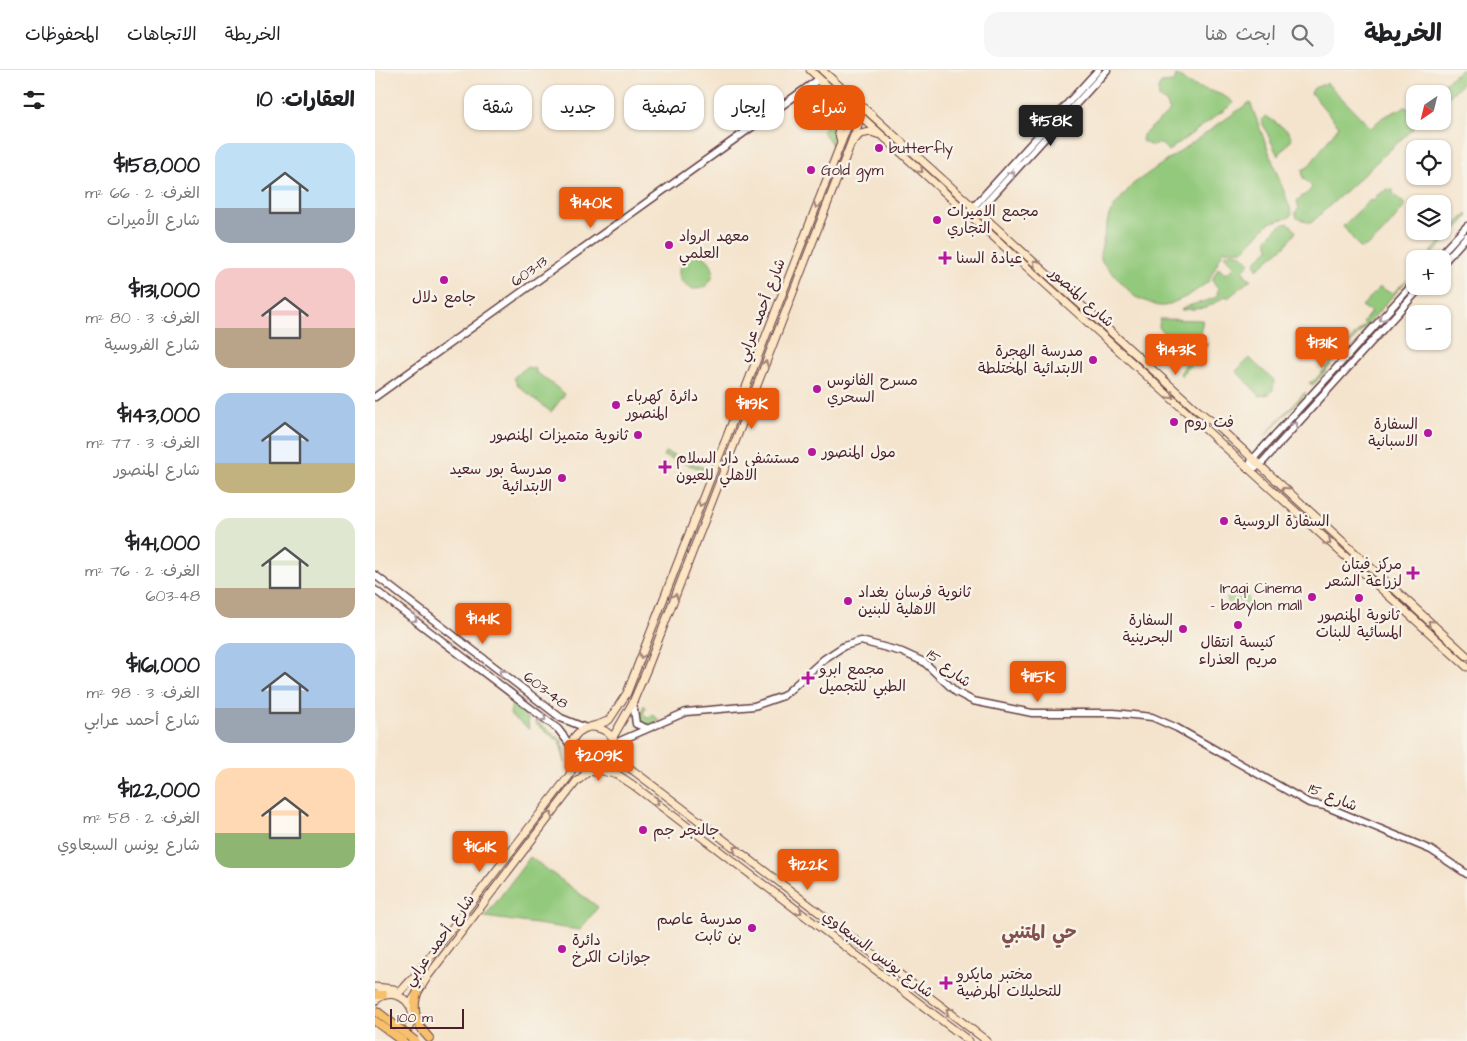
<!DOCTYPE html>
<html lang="ar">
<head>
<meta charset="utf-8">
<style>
	body { margin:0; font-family:"Architects Daughter","Playpen Sans Arabic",sans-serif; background:#f6f6f6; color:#202124; direction:rtl; height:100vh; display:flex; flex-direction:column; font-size:19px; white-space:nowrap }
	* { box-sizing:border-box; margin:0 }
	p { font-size:16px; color:#757577 }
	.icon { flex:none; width:28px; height:28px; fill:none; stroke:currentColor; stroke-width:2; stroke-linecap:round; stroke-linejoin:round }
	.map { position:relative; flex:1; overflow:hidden; direction:ltr }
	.sheet { display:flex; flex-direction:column; background:#fff; width:375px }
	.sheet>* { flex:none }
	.banner { position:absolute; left:15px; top:15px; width:475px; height:45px; direction:rtl; display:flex; gap:10px }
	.needle { width:32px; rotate:215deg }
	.fabs { position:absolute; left:1031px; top:15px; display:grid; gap:10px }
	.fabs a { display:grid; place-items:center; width:45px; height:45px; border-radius:10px; background:#fff; box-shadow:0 1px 4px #0004; font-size:25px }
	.scale { position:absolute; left:15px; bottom:12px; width:74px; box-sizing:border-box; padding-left:5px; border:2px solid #4a1f2b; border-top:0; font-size:14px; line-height:18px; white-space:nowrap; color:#4a1f2b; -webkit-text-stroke:4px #f7f3e8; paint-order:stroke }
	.price { position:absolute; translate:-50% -42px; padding:0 11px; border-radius:5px; background:#ea580c; color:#fff; font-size:16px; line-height:32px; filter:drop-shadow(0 1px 2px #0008) }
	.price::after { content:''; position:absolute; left:50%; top:30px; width:15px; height:11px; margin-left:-8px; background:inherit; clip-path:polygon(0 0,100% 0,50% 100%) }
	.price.active { background:#222; color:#fff }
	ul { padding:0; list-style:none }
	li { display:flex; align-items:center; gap:15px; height:125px; padding:0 20px }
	li span { display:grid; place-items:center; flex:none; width:140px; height:100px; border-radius:15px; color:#555 }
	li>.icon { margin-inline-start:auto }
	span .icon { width:60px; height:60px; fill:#fffc; stroke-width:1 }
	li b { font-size:21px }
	h2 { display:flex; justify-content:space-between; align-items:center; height:60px; padding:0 20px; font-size:21px }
	.tag { padding:0 18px; border-radius:15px; background:#fff; box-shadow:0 1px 4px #0004; font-size:18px; line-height:45px }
	.tag.active { background:#ea580c; color:#fff }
	header { display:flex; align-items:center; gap:30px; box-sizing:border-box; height:70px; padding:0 25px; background:#fff; border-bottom:1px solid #e0e0e0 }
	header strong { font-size:24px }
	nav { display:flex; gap:28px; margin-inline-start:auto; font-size:18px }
	.search { width:350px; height:45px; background:#f6f6f6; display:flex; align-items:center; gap:12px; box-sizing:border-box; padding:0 18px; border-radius:15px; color:#757577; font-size:19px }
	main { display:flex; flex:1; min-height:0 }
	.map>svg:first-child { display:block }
</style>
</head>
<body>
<header>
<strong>الخريطة</strong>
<div class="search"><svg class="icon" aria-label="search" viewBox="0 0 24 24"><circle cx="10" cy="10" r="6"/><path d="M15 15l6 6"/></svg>ابحث هنا</div>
<nav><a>الخريطة</a><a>الاتجاهات</a><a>المحفوظات</a></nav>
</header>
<main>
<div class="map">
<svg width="1092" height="971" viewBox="0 0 1092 971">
	<rect width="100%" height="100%" fill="#f7f3e8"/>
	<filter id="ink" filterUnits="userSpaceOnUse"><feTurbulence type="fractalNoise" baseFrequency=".02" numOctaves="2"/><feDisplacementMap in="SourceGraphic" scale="10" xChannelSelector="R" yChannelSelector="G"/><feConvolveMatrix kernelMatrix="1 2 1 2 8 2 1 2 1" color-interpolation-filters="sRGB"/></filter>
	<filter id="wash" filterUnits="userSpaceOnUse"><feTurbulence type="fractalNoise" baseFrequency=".0096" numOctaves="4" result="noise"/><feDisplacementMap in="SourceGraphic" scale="20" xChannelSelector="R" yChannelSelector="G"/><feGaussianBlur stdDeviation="1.12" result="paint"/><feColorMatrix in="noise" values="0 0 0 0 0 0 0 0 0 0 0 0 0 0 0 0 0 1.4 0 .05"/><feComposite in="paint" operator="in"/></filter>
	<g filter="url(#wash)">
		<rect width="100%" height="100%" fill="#f4e4cd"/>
		<g fill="#93c97b" stroke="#6e7453">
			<path d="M 1086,0 L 1092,0 L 1092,9 L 1068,32 L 1068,24 L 1055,24 Z"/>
			<path d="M 801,6 C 808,7 809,12 815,14 C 830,21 846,21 859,33 L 793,81 L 788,75 L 782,73 L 777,76 L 767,71 L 768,65 L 795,41 L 791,32 L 784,28 L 783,18 L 786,13 L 799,12 Z"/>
			<path d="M 952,13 L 996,58 L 1008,47 L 1030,37 L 1040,42 L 1040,51 L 1046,51 L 936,153 L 922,148 L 920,142 L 924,139 L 922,131 C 926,125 933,125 937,117 L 928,108 L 927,100 L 933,97 L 964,56 L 936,23 L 939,18 Z"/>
			<path d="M 434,22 L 438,22 L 457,49 L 458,76 L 447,61 L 451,58 L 439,44 L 436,46 L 424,32 Z"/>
			<path d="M 875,32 L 917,143 L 915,147 L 894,153 L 869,180 L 848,181 L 833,212 L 813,226 L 790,236 L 783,236 L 760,227 L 727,192 L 725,184 L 734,145 L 741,134 L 758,114 Z"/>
			<path d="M 891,46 L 913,61 L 917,69 L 903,86 L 886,50 Z"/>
			<path d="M 1013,119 L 1018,120 L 1018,124 L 1031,135 C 1021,146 999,178 985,178 L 968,156 L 995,130 L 999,131 L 1001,126 Z"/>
			<path d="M 1092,143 L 1092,147 L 1059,183 L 1055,183 Z"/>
			<path d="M 912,153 L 916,155 L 921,162 L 911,175 L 882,199 L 880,191 L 894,179 L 892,168 L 903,157 Z"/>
			<path d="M 859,182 L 866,184 L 875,193 L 868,200 L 871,206 L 876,209 L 853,228 L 851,226 L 831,238 L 806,240 C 817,232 830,234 842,226 L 843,218 L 837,210 L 843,198 L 851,204 L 860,197 L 849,185 Z"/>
			<circle cx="321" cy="202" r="17"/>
			<path d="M 1032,210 L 938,315 L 934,313 L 940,310 L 990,254 L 988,252 L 996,242 L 987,236 L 1005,217 L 1017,224 Z"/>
			<path d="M 785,249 L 828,250 L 823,273 L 833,274 L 807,306 L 805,304 L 818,281 L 791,274 L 790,265 L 784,257 Z"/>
			<path d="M 874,288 L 899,310 L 898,320 L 894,324 L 885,326 L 861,301 Z"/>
			<path d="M 152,297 L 161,299 L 161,304 L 164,304 L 190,324 L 176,342 L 142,315 L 139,307 Z"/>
			<path d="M 930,322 L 931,324 L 890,365 Z"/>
			<path d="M 290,382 L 333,399 L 334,402 L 288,386 Z"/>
			<path d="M 872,523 L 875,536 L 855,540 L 852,527 Z"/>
			<path d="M 137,632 L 152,643 L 154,659 L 135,645 Z"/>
			<path d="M 269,635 L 271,638 L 268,643 L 273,648 L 278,644 L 284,651 L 271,656 L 267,654 L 264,649 Z"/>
			<path d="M 160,650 L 187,671 L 190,693 L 185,672 L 161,654 Z"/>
			<path d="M 155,787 L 223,837 L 205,860 L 110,847 Z"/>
		</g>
	</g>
	<g filter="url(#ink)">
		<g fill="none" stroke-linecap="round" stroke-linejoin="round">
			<g stroke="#643d43" stroke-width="9">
				<g id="tertiary">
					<path d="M 593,143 L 723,0"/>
					<path d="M 601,144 L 732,0"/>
					<path d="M 1061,189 L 1092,156"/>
					<path d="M 1068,193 L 1092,166"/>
					<path d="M 0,327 L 444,9"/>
					<path d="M 873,399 L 884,396 L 1047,216"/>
					<path d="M 873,399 L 877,390 L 1040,212"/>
					<path d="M 0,505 L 186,648 L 211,658"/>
					<path d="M 0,520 L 183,659 L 196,676"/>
					<path d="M 258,632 L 261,654 L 271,658"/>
					<path d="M 240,673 L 311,642 L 379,636 L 408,626 L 449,589 L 469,576 L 486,571 L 527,582 L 549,592 L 581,622 L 598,631 L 657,643 L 739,643 L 777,647 L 802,658 L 934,733 L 950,736 L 1056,780 L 1092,804"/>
				</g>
			</g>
			<g stroke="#643d43" stroke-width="9">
				<g id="secondary">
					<path d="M 435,0 L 1092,597"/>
					<path d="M 447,0 L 821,339 L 839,353 L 1092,586"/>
					<path d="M 445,11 L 459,43 L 466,72"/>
					<path d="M 478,72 L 485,64 L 496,62 L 505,65"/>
					<path d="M 214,657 C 241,656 253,688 227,700 C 208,709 187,684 200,666 C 208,655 223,657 234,650 L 252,623 L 466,73 L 475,50 L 486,43"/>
					<path d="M 238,667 L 258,632 L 272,599 L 483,55 L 483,42"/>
					<path d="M 242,681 L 248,693 L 268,708 L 612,971"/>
					<path d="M 227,701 L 243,705 L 258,715 L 594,971"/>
					<path d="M 0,917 L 19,919"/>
					<path d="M 16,924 L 26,921 L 44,901 L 194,706 L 200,693"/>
					<path d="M 0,931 C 15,916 41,929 37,950 C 36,957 30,962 26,967"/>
					<path d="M 37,941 L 37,931 L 53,906 L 201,712 L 214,701"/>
				</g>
			</g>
			<g stroke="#643d43" stroke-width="10">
				<g id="primary">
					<path d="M 45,917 C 35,935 40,954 54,968"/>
					<path d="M 0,925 L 8,925"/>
				</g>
			</g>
			<use href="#tertiary" stroke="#fff" stroke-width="6"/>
			<use href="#secondary" stroke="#fce6c4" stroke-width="7"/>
			<use href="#primary" stroke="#f7c06c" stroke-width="8"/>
			<g stroke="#643d43" stroke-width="10" stroke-linecap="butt">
				<g id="primary-bridge">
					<path d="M 0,940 L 40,971"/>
					<path d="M 0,951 L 27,971"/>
				</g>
			</g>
			<use href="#primary-bridge" stroke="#f7c06c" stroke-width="8"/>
		</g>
		<defs><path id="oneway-chevron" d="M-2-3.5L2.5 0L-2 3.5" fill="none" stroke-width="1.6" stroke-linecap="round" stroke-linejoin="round" transform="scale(1.25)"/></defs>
		<g stroke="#a38278">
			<use href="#oneway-chevron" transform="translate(545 100) rotate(42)"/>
			<use href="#oneway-chevron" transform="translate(442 135) rotate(111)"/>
			<use href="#oneway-chevron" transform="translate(661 193) rotate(-137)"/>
			<use href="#oneway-chevron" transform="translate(390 294) rotate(-69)"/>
			<use href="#oneway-chevron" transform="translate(796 326) rotate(42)"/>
			<use href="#oneway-chevron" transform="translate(910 420) rotate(-137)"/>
			<use href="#oneway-chevron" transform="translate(326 433) rotate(111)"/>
			<use href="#oneway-chevron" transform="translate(953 472) rotate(42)"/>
			<use href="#oneway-chevron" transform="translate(300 527) rotate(-69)"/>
			<use href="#oneway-chevron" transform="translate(1056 553) rotate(-138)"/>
			<use href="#oneway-chevron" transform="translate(267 585) rotate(111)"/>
			<use href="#oneway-chevron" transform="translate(281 732) rotate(37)"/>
			<use href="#oneway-chevron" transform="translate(175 745) rotate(-53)"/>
			<use href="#oneway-chevron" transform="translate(361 779) rotate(-143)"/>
			<use href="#oneway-chevron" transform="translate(424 841) rotate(37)"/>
			<use href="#oneway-chevron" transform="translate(574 941) rotate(-143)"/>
		</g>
		<g stroke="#ae9aa0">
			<use href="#oneway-chevron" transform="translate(637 104) rotate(-48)"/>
			<use href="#oneway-chevron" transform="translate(1007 248) rotate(132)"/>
			<use href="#oneway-chevron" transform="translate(920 355) rotate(-49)"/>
			<use href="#oneway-chevron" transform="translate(39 549) rotate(37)"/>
			<use href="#oneway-chevron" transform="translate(127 603) rotate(-142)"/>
			<use href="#oneway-chevron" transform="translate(168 648) rotate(37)"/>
		</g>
	</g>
	<g fill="#b5179e" stroke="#f7f3e8" stroke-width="2">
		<circle cx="504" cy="78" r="5"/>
		<circle cx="436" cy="100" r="5"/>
		<circle cx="562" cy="150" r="5"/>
		<circle cx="294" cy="175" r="5"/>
		<path d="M567.5 180.5h5v5h5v5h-5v5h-5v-5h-5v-5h5z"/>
		<circle cx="69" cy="210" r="5"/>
		<circle cx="718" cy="290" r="5"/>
		<circle cx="442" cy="319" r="5"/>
		<circle cx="241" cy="335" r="5"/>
		<circle cx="799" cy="352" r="5"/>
		<circle cx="1053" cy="363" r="5"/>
		<circle cx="263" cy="365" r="5"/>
		<circle cx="437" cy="382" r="5"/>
		<path d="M287.5 389.5h5v5h5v5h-5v5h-5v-5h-5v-5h5z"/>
		<circle cx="187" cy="408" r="5"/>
		<circle cx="849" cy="451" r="5"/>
		<path d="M1035.5 495.5h5v5h5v5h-5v5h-5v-5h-5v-5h5z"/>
		<circle cx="937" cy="527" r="5"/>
		<circle cx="984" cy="528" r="5"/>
		<circle cx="473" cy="531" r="5"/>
		<circle cx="863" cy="555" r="5"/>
		<circle cx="808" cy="559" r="5"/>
		<path d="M430.5 600.5h5v5h5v5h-5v5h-5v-5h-5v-5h5z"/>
		<circle cx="268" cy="760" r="5"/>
		<circle cx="377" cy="858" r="5"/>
		<circle cx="187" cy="879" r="5"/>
		<path d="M568.5 905.5h5v5h5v5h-5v5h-5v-5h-5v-5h5z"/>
	</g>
	<g text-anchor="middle" stroke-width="5" stroke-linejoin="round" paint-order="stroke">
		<g font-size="15" fill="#4a1f2b" stroke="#f7f3e8" text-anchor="start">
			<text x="514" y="83">butterfly</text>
			<text x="446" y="105">Gold gym</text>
			<text x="572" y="146">مجمع الاميرات<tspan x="572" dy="17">التجاري</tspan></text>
			<text x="304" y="171">معهد الرواد<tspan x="304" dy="17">العلمي</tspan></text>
			<text x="581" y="193">عيادة السنا</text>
			<text x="69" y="232" text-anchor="middle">جامع دلال</text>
			<text x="708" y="286" text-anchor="end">مدرسة الهجرة<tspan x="708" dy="17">الابتدائية المختلطة</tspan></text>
			<text x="452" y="315">مسرح الفانوس<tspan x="452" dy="17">السحري</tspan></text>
			<text x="251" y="331">دائرة كهرباء<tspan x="251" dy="17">المنصور</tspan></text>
			<text x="809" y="357">فت روم</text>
			<text x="1043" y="359" text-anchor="end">السفارة<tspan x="1043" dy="17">الاسبانية</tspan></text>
			<text x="253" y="370" text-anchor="end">ثانوية متميزات المنصور</text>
			<text x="447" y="387">مول المنصور</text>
			<text x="301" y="393">مستشفى دار السلام<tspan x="301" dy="17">الاهلي للعيون</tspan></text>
			<text x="177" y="404" text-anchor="end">مدرسة بور سعيد<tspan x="177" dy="17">الابتدائية</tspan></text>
			<text x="859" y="456">السفارة الروسية</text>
			<text x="1027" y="499" text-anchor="end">مركز فيتان<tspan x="1027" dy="17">لزراعة الشعر</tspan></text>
			<text x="927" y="523" text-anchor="end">Iraqi Cinema<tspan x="927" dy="17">- babylon mall</tspan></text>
			<text x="483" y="527">ثانوية فرسان بغداد<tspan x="483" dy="17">الاهلية للبنين</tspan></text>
			<text x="984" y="550" text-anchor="middle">ثانوية المنصور<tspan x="984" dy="17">المسائية للبنات</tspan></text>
			<text x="798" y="555" text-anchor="end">السفارة<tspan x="798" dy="17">البحرينية</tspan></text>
			<text x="863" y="577" text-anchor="middle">كنيسة انتقال<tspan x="863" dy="17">مريم العذراء</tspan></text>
			<text x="444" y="604">مجمع ابرو<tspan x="444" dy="17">الطبي للتجميل</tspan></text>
			<text x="278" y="765">جالنجر جم</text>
			<text x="367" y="854" text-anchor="end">مدرسة عاصم<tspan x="367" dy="17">بن ثابت</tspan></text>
			<text x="197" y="875">دائرة<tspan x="197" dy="17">جوازات الكرخ</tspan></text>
			<text x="582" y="909">مختبر مايكرو<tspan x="582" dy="17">للتحليلات المرضية</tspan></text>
		</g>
		<g font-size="15" fill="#4a1f2b" stroke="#f7f3e8">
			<text transform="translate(154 201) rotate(-36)" y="5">603-13</text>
			<text transform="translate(707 227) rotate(42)" y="5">شارع المنصور</text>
			<text transform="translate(386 240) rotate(-69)" y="5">شارع أحمد عرابي</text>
			<text transform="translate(574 598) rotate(38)" y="5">شارع 15</text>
			<text transform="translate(171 620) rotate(37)" y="5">603-48</text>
			<text transform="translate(958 727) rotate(22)" y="5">شارع 15</text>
			<text transform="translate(64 870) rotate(-54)" y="5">شارع أحمد عرابي</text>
			<text transform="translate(503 884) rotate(37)" y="5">شارع يونس السبعاوي</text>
		</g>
		<g font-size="18" font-weight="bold" fill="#82514e" stroke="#f7f3e8">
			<text x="664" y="868">حي المتنبي</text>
		</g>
	</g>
</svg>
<div class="fabs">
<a><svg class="needle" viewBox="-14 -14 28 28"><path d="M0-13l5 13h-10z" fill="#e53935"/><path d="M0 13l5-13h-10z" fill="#757577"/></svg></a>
<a><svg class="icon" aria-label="locate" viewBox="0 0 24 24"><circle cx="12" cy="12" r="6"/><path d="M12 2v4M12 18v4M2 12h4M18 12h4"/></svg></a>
<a><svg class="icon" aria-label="layers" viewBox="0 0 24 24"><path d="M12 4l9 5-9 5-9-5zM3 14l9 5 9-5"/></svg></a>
<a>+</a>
<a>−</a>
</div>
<div class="scale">100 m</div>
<b class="price active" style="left:676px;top:77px">$158K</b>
<b class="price" style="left:216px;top:159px">$140K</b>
<b class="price" style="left:947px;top:299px">$131K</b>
<b class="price" style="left:801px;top:306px">$143K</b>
<b class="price" style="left:377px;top:360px">$119K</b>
<b class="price" style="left:108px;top:575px">$141K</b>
<b class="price" style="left:663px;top:633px">$115K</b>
<b class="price" style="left:224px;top:712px">$209K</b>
<b class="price" style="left:105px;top:803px">$161K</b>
<b class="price" style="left:433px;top:821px">$122K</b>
<div class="banner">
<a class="tag active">شراء</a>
<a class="tag">إيجار</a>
<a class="tag">تصفية</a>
<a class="tag">جديد</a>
<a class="tag">شقة</a>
</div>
</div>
<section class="sheet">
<h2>العقارات: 10<svg class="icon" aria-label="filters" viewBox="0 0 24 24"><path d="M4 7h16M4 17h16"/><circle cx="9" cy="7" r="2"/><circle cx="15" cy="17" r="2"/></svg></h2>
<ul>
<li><span style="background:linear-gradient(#bfe0f5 65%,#9aa5b1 0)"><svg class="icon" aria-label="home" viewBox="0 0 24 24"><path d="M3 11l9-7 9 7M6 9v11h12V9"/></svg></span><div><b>$158,000</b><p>الغرف: 2 · 66 m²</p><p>شارع الأميرات</p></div></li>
<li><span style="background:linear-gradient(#f6c9c9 60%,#b9a48a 0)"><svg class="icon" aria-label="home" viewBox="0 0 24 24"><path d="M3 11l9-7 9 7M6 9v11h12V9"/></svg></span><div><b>$131,000</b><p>الغرف: 3 · 80 m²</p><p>شارع الفروسية</p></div></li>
<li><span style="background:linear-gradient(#a9c7e8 70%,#c2b280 0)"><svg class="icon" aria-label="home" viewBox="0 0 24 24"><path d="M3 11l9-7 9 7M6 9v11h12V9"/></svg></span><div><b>$143,000</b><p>الغرف: 3 · 77 m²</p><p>شارع المنصور</p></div></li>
<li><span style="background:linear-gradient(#dfe7d0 70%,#b9a48a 0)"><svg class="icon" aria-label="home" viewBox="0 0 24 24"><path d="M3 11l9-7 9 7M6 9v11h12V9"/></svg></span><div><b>$141,000</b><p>الغرف: 2 · 76 m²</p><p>603-48</p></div></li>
<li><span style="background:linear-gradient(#a9c7e8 65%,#9aa5b1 0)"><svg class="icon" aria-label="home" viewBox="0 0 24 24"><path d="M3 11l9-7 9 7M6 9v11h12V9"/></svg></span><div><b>$161,000</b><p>الغرف: 3 · 98 m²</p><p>شارع أحمد عرابي</p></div></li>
<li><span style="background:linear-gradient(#ffd9b3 65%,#8fb573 0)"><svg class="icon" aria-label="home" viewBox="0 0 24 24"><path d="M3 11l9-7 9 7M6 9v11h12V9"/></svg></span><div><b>$122,000</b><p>الغرف: 2 · 58 m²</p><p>شارع يونس السبعاوي</p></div></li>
</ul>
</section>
</main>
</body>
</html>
